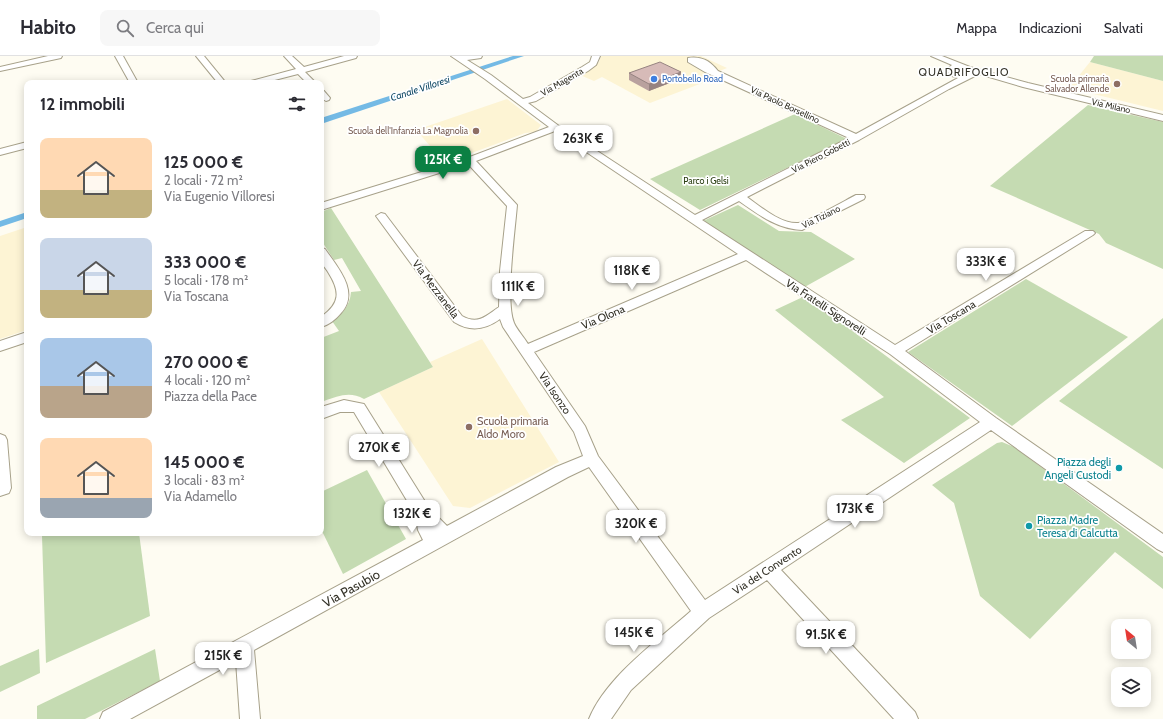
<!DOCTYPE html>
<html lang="it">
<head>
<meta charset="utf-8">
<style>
	body { margin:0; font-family:Cabin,sans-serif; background:#f7f7f7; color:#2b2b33; height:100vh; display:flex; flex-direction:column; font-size:15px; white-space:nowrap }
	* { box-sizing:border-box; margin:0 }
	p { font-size:13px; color:#7c7c81 }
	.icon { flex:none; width:22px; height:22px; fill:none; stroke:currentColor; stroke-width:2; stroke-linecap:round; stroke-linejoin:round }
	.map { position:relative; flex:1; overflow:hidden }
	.panel { position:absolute; left:24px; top:24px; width:300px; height:456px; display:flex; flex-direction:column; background:#fff; border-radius:8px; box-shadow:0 2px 10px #0003 }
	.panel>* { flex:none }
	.needle { width:26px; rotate:330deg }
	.fabs { position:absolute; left:1111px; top:563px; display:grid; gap:8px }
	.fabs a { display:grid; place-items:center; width:40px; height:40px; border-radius:8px; background:#fff; box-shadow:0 2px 10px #0003; font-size:20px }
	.price { position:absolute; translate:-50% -34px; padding:0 9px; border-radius:8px; background:#fff; color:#222; font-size:13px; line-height:26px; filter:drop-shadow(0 1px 2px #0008) }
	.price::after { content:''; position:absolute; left:50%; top:24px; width:12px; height:9px; margin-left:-6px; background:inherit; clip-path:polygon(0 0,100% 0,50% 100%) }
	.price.on { background:#0b8043; color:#fff }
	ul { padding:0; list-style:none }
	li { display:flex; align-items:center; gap:12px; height:100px; padding:0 16px }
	li span { display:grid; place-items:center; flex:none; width:112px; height:80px; border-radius:8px; color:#555 }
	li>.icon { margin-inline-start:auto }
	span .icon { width:48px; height:48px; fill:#fffc; stroke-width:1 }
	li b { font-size:17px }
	h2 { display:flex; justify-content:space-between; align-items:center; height:48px; padding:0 16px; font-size:17px }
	header { display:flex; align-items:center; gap:24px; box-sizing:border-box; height:56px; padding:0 20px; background:#fff; border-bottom:1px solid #e1e1e2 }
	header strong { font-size:19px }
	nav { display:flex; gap:22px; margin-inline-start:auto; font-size:14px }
	.search { width:280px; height:36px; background:#f7f7f7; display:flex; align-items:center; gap:10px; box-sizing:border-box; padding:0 14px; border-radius:8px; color:#7c7c81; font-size:15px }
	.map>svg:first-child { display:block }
</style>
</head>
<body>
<header>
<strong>Habito</strong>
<div class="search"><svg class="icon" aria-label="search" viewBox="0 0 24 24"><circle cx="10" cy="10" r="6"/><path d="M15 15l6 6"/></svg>Cerca qui</div>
<nav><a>Mappa</a><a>Indicazioni</a><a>Salvati</a></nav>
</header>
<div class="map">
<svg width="1163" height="663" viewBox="0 0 1163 663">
	<rect width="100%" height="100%" fill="#fefcf2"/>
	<g fill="#fdf4d4">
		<path d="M 601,0 L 701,0 L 727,12 L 712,18 L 718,21 L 650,47 L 602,21 L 594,25 L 580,19 L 591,13 L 599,6 Z"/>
		<path d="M 1090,6 L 1163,25 L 1163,55 L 1069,32 Z"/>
		<path d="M 507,43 L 541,69 L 536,76 L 525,77 L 445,107 L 416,74 Z"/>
		<path d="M 27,171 L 27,274 L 0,283 L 0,180 Z"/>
		<path d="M 482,283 L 559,406 L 470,452 L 453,450 L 379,336 L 433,311 L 430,306 Z"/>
	</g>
	<g fill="#c5dbb2">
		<path d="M 1094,0 L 1163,0 L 1163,25 L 1090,6 Z"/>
		<path d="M 1088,49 L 1163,66 L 1163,213 L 1106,187 L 1099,178 L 990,130 Z"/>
		<path d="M 795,58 L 847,83 L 700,154 L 650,123 Z"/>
		<path d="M 738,149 L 779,175 L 811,176 L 855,203 L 801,233 L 703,165 Z"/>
		<path d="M 331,152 L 433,311 L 364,343 C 350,335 338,340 324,345 L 321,339 L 321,282 L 339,275 L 332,265 C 342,258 350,250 351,236 L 361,235 L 342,202 L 334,204 L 321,184 L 321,156 Z"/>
		<path d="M 1026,223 L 1128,281 L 1012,370 L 908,296 Z"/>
		<path d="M 805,240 L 970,362 L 904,407 L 841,364 L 884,341 L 775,254 Z"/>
		<path d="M 1163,262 L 1163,413 L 1059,345 Z"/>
		<path d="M 1002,386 L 1014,391 L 1163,501 L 1163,533 L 1115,496 L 1030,583 L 980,540 L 954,447 L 932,429 L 997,387 Z"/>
		<path d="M 367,414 L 406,483 L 343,518 L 321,473 L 321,436 Z"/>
		<path d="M 50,477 L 139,477 L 150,560 L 46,607 L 42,480 Z"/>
		<path d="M 39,593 L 40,617 L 0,636 L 0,610 Z"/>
		<path d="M 155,593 L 160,625 L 85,663 L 37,663 L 37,650 Z"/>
	</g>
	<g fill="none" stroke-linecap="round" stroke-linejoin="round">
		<g fill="#74bae5" fill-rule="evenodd">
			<path d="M 513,0 L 524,0 L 321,68 L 321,62 Z"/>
			<path d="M 27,156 L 27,162 L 0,171 L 0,165 Z"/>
		</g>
		<g stroke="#a7a18a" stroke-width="2">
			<g id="minor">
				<path d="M 48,0 L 62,0 L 61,2 L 0,15 L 0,11 Z"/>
				<path d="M 115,0 L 123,0 L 138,27 L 130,27 Z"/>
				<path d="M 196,0 L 204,0 L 226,27 L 218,27 Z"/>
				<path d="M 284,0 L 292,0 L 304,11 L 344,0 L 357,0 L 356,2 L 305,16 L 316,27 L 307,27 L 298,18 L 263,27 L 250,27 L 251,25 L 296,13 Z"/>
				<path d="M 451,0 L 482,0 L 481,2 L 467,4 L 491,19 L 523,43 L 530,41 L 582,11 L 590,6 L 592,0 L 600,0 L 596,9 L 588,15 L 536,45 L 528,47 L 559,70 L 695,159 L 849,82 L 705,16 L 688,6 L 688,2 C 702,0 710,5 718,15 L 856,78 L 958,22 L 952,20 L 946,14 L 952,9 L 931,0 L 942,0 L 970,11 L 1028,27 L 1163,59 L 1163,65 L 1023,31 L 979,18 L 949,33 L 859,84 L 747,141 C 761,151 780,168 798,167 C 806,167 846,144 856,139 L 864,139 L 865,141 L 864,143 L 802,174 C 777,173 759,159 739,145 L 702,164 L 895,289 L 1085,175 L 1093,175 L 1095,177 L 1093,179 L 905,295 L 996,362 L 1163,478 L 1163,496 L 1157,493 L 991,374 L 781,514 L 915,656 L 918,663 L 894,663 L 767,524 L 709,562 L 631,634 L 611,663 L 589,663 C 606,621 657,585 691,555 L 589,411 L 568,421 L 254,594 L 260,663 L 240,663 L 236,605 L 130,663 L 100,663 L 103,656 L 423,484 L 418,474 L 415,458 L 354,356 L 340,356 L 321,363 L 321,351 L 344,344 L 364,348 L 429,452 L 447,470 L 556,411 L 583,400 L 574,376 L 503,271 L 500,263 C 485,274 470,276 454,266 L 376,160 L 381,157 L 385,158 L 462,260 C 478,269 486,260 499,251 L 500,215 L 507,150 L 468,108 L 321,154 L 321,147 L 467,102 L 549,71 L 485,23 ZM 960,12 L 970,17 L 961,18 L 954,14 ZM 555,75 L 738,198 L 528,288 C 524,281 517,274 514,267 C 505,245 515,175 517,149 L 476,105 ZM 746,204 L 890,298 L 980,366 L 705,544 L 598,400 L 585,370 L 534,296 Z"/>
				<path d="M 321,34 L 324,35 L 330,42 L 329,44 L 326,45 L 321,42 Z"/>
				<path d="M 27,86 L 27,92 L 0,99 L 0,93 Z"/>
				<path d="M 321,192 L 325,193 C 338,212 360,236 341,257 C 336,263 329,269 321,271 L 321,261 C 341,247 340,235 328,216 C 326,212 322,209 321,205 C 320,202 321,196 321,192 Z"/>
				<path d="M 27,276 L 27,286 L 0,295 L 0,285 Z"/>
				<path d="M 0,378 L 5,380 L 7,384 L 11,432 L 9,437 L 0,440 Z"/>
			</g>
		</g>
		<use href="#minor" fill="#fff" fill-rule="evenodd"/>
	</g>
	<path fill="#b9a19e" d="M 681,16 L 680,23 L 649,35 L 629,24 L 629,17 Z"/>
	<path fill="#968381" d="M 681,16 L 680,23 L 649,35 L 649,28 Z"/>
	<path fill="#d7bbb8" stroke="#968381" d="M 660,6 L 681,16 L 649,28 L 629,17 Z"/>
	<circle fill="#3f7fe0" stroke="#fff" stroke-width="1.5" cx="654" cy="23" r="4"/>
	<g fill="#8d6e63" stroke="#fff" stroke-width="1.5">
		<circle cx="1117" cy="28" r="4"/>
		<circle cx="476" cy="75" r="4"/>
		<circle cx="469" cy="371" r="4"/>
	</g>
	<g fill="#0f9aa8" stroke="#fff" stroke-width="1.5">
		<circle cx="1119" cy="412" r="4"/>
		<circle cx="1029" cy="470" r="4"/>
	</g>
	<g text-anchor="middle" stroke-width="3.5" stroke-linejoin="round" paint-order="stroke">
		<g font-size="9" fill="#366cbe" stroke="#fff" text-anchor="start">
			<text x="662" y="26">Portobello Road</text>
		</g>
		<g font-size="9" fill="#785e54" stroke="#fff" text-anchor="end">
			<text x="1109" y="26">Scuola primaria<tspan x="1109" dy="10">Salvador Allende</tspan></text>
			<text x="468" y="78">Scuola dell'Infanzia La Magnolia</text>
		</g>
		<g font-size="9" fill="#333127" stroke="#fff">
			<text transform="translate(562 26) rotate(-30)" y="3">Via Magenta</text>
			<text transform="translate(785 49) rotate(25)" y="3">Via Paolo Borsellino</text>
			<text transform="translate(1111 50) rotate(13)" y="3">Via Milano</text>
			<text transform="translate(821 100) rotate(-27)" y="3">Via Piero Gobetti</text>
			<text transform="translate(821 161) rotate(-26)" y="3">Via Tiziano</text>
		</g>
		<g font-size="9" fill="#283d10" stroke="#fff">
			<text x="706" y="128">Parco i Gelsi</text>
		</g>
		<g font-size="10" font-style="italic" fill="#114966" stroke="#fff">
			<text transform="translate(420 32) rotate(-18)" y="4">Canale Villoresi</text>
		</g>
		<g font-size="11" letter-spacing="1" fill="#333127" stroke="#fff">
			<text x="964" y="20">QUADRIFOGLIO</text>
		</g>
		<g font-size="11" fill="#333127" stroke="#fff">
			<text transform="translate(436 233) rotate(53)" y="4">Via Mezzanella</text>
			<text transform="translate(826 251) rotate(33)" y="4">Via Fratelli Signorelli</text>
			<text transform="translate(603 261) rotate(-23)" y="4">Via Olona</text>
			<text transform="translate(951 261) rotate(-31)" y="4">Via Toscana</text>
			<text transform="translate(555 337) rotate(56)" y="4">Via Isonzo</text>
			<text transform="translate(767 514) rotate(-33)" y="4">Via del Convento</text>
		</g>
		<g font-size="11" fill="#785e54" stroke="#fff" text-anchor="start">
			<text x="477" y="369">Scuola primaria<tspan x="477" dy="13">Aldo Moro</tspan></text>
		</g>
		<g font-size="11" fill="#0d838f" stroke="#fff" text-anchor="end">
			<text x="1111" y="410">Piazza degli<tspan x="1111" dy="13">Angeli Custodi</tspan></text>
			<text x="1037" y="468" text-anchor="start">Piazza Madre<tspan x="1037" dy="13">Teresa di Calcutta</tspan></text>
		</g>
		<g font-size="13" fill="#333127" stroke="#fff">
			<text transform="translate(351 532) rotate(-29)" y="5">Via Pasubio</text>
		</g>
	</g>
</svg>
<div class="fabs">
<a><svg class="needle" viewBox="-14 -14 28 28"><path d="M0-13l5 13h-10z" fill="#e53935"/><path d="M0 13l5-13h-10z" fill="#7c7c81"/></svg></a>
<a><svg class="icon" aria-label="layers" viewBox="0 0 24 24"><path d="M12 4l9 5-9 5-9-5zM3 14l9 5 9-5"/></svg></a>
</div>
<b class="price" style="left:583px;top:103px">263K €</b>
<b class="price on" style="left:443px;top:124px">125K €</b>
<b class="price" style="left:986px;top:226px">333K €</b>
<b class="price" style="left:632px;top:235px">118K €</b>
<b class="price" style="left:518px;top:251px">111K €</b>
<b class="price" style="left:379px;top:412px">270K €</b>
<b class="price" style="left:855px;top:473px">173K €</b>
<b class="price" style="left:412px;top:478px">132K €</b>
<b class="price" style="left:636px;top:488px">320K €</b>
<b class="price" style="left:634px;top:597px">145K €</b>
<b class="price" style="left:826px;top:599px">91.5K €</b>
<b class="price" style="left:223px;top:620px">215K €</b>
<section class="panel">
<h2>12 immobili<svg class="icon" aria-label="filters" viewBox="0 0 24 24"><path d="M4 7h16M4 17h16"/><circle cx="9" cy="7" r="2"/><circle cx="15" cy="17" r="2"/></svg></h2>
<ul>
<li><span style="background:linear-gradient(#ffd9b3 65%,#c2b280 0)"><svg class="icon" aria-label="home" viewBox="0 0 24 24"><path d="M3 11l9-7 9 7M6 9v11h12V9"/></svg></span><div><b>125 000 €</b><p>2 locali · 72 m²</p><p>Via Eugenio Villoresi</p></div></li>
<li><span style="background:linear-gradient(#c9d6e8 65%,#c2b280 0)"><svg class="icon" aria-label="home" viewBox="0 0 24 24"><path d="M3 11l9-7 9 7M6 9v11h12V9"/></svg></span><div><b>333 000 €</b><p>5 locali · 178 m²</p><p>Via Toscana</p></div></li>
<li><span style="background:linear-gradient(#a9c7e8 60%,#b9a48a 0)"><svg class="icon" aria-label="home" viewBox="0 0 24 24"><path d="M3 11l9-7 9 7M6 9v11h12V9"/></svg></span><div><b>270 000 €</b><p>4 locali · 120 m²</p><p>Piazza della Pace</p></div></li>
<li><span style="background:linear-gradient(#ffd9b3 75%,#9aa5b1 0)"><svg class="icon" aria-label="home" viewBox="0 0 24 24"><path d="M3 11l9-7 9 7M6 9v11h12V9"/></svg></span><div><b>145 000 €</b><p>3 locali · 83 m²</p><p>Via Adamello</p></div></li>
</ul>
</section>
</div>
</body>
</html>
